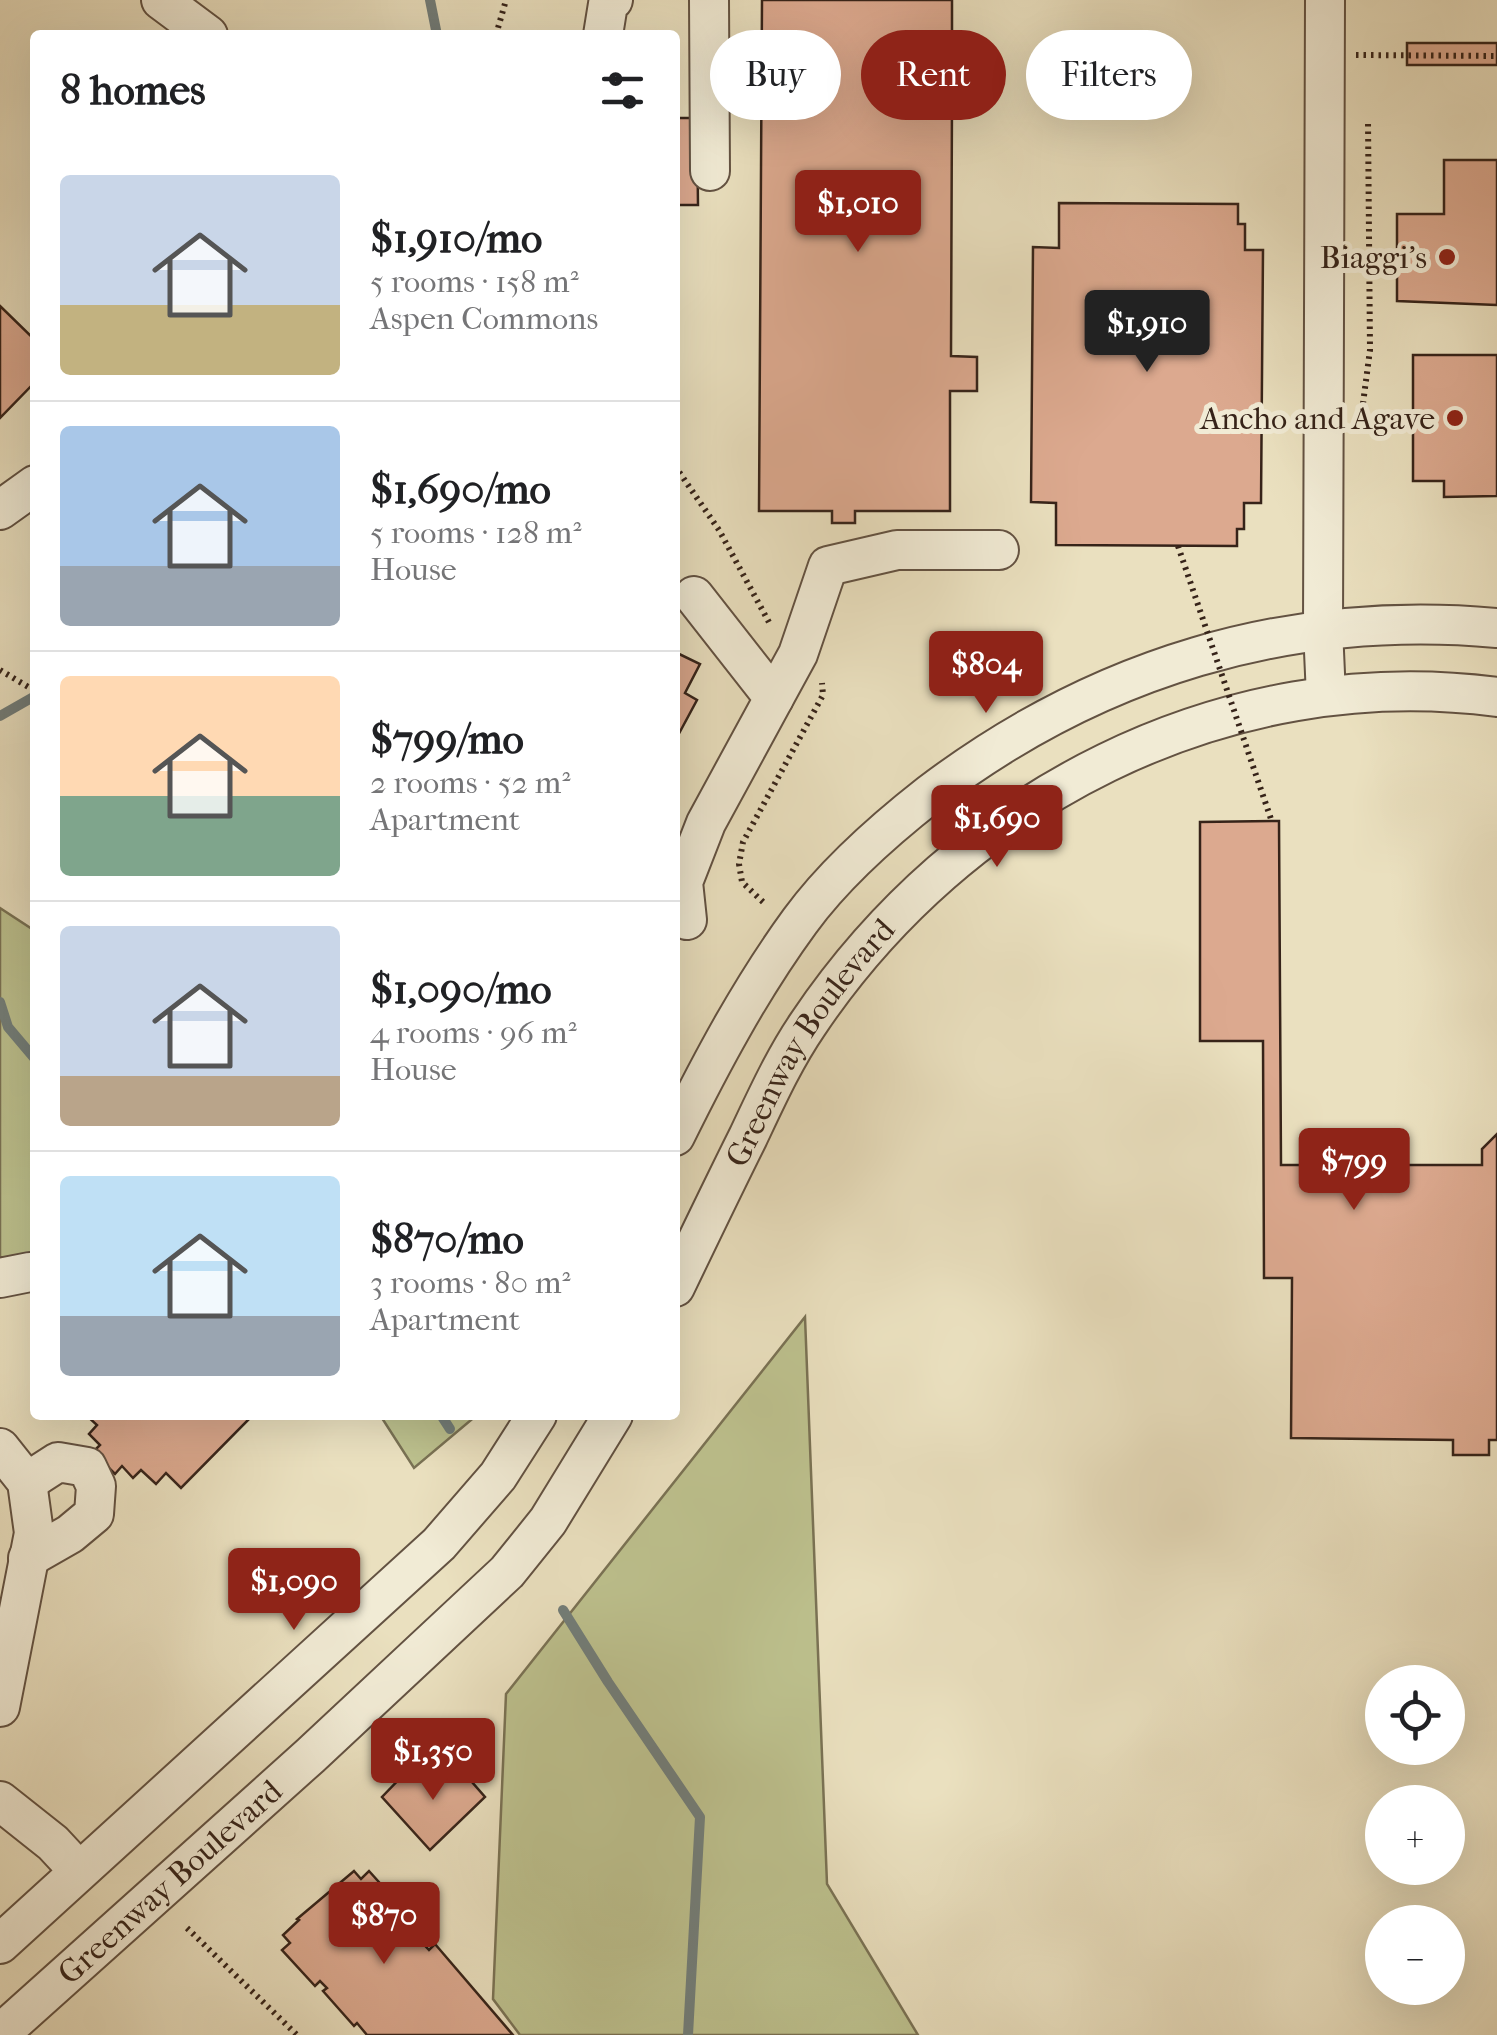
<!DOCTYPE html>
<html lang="en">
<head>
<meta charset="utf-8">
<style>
	body { margin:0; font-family:"IM FELL French Canon",serif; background:#f2f2f2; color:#202124; height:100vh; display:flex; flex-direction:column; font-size:38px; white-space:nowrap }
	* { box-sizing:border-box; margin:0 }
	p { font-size:32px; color:#757577 }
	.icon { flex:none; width:55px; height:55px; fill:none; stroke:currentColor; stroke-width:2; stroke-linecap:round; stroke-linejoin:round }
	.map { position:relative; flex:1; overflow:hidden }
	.drawer { position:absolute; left:30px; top:30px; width:650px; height:1390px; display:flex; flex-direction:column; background:#fff; border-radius:10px; box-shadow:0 10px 40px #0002 }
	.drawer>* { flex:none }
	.guide { position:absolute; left:710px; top:30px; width:635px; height:90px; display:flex; gap:20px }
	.controls { position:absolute; left:1365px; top:1665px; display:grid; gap:20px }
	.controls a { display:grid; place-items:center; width:100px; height:100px; border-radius:50%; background:#fff; box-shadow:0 10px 40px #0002; font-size:50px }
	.price { position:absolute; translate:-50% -85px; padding:0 22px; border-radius:10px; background:#8f2418; color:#fff; font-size:32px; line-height:65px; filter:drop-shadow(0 2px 5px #0008) }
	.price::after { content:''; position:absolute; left:50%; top:60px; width:30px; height:22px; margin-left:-15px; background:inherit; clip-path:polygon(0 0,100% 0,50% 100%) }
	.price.selected { background:#222; color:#fff }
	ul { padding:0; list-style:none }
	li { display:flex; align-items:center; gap:30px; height:250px; padding:0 30px }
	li+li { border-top:2px solid #e0e0e0 }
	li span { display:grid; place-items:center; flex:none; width:280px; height:200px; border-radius:10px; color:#555 }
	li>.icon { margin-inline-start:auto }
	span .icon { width:120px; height:120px; fill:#fffc; stroke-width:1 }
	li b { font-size:42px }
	h2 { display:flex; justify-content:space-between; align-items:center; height:120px; padding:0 30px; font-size:42px }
	.pill { padding:0 35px; border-radius:45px; background:#fff; box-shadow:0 10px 40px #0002; font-size:35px; line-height:90px }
	.pill.selected { background:#8f2418; color:#fff }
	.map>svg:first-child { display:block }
</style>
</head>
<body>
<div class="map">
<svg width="1497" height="2035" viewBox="0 0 1497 2035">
	<rect width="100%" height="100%" fill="#eae0bf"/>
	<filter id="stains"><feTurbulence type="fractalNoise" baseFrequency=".002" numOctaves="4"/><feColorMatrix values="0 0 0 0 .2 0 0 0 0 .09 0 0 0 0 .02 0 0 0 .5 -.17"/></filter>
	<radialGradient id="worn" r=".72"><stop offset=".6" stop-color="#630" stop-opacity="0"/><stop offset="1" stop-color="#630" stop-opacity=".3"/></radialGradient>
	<g fill="#bdc18e" stroke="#7a7254" stroke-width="2.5">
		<path d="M 0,908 L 35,931 L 35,1258 L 0,1257 Z"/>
		<path d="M 805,1317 L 827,1884 L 918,2035 L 520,2035 L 493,1999 L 506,1694 Z"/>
		<path d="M 380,1415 L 477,1415 L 414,1468 Z"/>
	</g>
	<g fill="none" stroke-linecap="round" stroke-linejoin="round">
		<g stroke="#727e7a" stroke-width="10">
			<path d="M 430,0 L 437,35"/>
			<path d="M 0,716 L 35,696"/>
			<path d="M 0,1002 L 8,1027 L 35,1059"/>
			<path d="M 441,1415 L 450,1429"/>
			<path d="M 563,1610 L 608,1682 L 700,1817 L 688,2035"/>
		</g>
	</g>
	<g fill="#dca98f" stroke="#362319" stroke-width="2.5">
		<path d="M 762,0 L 952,0 L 952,33 L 970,33 L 970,98 L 952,98 L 951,356 L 977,357 L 977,391 L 950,391 L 950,511 L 855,511 L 855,523 L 832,523 L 832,511 L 759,511 Z"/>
		<rect x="1407" y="43" width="90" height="22"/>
		<path d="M 675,118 L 697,118 L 698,205 L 675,205 Z"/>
		<path d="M 1444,160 L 1497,160 L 1497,305 L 1397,301 L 1397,214 L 1444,214 Z"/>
		<path d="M 1059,203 L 1238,204 L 1238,224 L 1245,224 L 1245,250 L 1263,250 L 1261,503 L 1244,503 L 1244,529 L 1237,529 L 1237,546 L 1056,545 L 1056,503 L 1031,502 L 1033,247 L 1059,248 Z"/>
		<path d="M 0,306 L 35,340 L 35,382 L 0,418 Z"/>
		<path d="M 1413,355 L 1497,355 L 1497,496 L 1444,497 L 1444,481 L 1413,481 Z"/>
		<path d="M 675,652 L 700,664 L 685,693 L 697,700 L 675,741 Z"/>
		<path d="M 1279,821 L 1281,1165 L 1482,1165 L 1482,1149 L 1497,1134 L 1497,1440 L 1489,1440 L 1489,1455 L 1453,1455 L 1453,1440 L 1291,1438 L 1292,1278 L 1264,1278 L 1263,1041 L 1200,1041 L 1200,822 Z"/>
		<path d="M 86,1415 L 253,1415 L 181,1488 L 166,1473 L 156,1484 L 141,1470 L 133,1478 L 122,1466 L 115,1474 L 93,1452 L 100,1445 L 89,1434 L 97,1425 Z"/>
		<path d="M 458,1766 L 485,1797 L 430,1850 L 382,1797 L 408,1770 L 409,1773 L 415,1767 L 433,1788 Z"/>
		<path d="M 354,1871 L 361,1879 L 369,1871 L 421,1929 L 415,1935 L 429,1950 L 435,1944 L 513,2035 L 367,2035 L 357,2023 L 354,2026 L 323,1991 L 327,1988 L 320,1981 L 315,1986 L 282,1950 L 290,1943 L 283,1935 L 299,1920 L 297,1919 Z"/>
	</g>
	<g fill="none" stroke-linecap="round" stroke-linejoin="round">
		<g stroke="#635242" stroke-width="42">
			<g id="minor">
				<path d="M 161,0 L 208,35"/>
				<path d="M 709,0 L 710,171"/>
				<path d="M 1325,0 L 1323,629 L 1326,696"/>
				<path d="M 603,35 L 608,4 L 613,0"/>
				<path d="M 0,510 L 35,485"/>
				<path d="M 774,698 L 798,654 L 828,566 L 897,550 L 999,550"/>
				<path d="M 687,920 L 683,882 L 706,823 L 774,698 L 694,596"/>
				<path d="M 675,1136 C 712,1061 751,988 800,921 C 835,873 884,830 930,794 C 1096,668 1288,609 1497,628"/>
				<path d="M 0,1278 L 30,1272"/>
				<path id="s1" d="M 675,1287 C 699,1237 723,1187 748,1137 C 766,1099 784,1059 808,1024 C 959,799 1224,661 1497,697"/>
				<path d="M 0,1448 L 27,1482 L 34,1533 L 0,1707"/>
				<path d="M 27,1482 L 58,1462 L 87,1467 L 96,1486 L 94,1514 L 70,1534 L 28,1558"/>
				<path d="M 0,1801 L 53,1843 L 79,1871"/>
				<path d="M 0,1944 L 439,1544 L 498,1476 L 537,1415"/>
				<path id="s2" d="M 0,2034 L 310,1756 L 507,1572 L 548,1521 L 613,1415"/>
			</g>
		</g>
		<g stroke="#362319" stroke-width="6" stroke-dasharray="2.5 5" stroke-linecap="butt">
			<path d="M 496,35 L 506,0"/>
			<path d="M 1356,55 L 1497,56"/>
			<path d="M 1362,411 L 1370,350 L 1368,121"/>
			<path d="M 675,466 L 719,530 L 771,626"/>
			<path d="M 0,670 L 35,691"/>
			<path d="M 763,902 L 742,882 L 739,864 L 743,842 L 823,695 L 822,683"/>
			<path d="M 187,1928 L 297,2035"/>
		</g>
		<use href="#minor" stroke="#f1ebd5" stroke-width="38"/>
		<path stroke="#362319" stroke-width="6" stroke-dasharray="2.5 5" stroke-linecap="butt" d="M 1178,546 L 1272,822"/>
	</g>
	<g fill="#8f2418" stroke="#f1ebd5" stroke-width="4">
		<circle cx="1447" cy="257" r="10"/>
		<circle cx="1455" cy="418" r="10"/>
	</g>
	<g text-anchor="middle" stroke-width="10" stroke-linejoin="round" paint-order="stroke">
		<g font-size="32" fill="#362319" stroke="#f1ebd5" text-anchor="end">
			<text x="1427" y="268">Biaggi's</text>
			<text x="1435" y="429">Ancho and Agave</text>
		</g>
		<g font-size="32" fill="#362319" stroke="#f1ebd5">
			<text dy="11" stroke="none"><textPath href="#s1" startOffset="280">Greenway Boulevard</textPath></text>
			<text dy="11" stroke="none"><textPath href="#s2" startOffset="228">Greenway Boulevard</textPath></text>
		</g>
	</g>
	<rect width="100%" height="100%" filter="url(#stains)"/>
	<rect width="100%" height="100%" fill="url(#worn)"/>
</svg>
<div class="controls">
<a><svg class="icon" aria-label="locate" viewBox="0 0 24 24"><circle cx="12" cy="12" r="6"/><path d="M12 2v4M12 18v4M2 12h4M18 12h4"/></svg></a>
<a>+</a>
<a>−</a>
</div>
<b class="price" style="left:858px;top:255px">$1,010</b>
<b class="price selected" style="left:1147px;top:375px">$1,910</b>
<b class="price" style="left:986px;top:716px">$804</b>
<b class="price" style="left:997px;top:870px">$1,690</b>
<b class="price" style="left:1354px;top:1213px">$799</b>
<b class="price" style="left:294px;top:1633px">$1,090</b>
<b class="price" style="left:433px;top:1803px">$1,350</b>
<b class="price" style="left:384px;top:1967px">$870</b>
<div class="guide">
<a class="pill">Buy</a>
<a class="pill selected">Rent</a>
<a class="pill">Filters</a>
</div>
<section class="drawer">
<h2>8 homes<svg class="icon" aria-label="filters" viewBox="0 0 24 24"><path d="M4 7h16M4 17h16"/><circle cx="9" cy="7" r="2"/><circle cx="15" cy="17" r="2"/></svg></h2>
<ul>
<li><span style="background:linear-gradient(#c9d6e8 65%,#c2b280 0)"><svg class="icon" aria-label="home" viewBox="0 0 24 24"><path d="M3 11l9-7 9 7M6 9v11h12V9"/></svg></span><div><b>$1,910/mo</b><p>5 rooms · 158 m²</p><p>Aspen Commons</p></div></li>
<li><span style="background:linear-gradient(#a9c7e8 70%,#9aa5b1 0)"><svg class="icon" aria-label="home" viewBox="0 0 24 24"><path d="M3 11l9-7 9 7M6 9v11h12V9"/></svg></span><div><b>$1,690/mo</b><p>5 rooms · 128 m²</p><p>House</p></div></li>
<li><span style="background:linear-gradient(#ffd9b3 60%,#7fa58c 0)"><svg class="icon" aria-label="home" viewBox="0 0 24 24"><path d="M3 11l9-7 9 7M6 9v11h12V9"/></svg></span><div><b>$799/mo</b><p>2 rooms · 52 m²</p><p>Apartment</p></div></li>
<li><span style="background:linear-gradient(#c9d6e8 75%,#b9a48a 0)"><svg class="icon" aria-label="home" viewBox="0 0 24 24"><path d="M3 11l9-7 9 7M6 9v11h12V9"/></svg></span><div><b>$1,090/mo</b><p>4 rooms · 96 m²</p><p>House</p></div></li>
<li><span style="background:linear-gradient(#bfe0f5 70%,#9aa5b1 0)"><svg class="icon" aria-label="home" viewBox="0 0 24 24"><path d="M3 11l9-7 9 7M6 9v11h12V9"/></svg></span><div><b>$870/mo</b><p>3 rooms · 80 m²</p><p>Apartment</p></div></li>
</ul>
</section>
</div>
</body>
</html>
